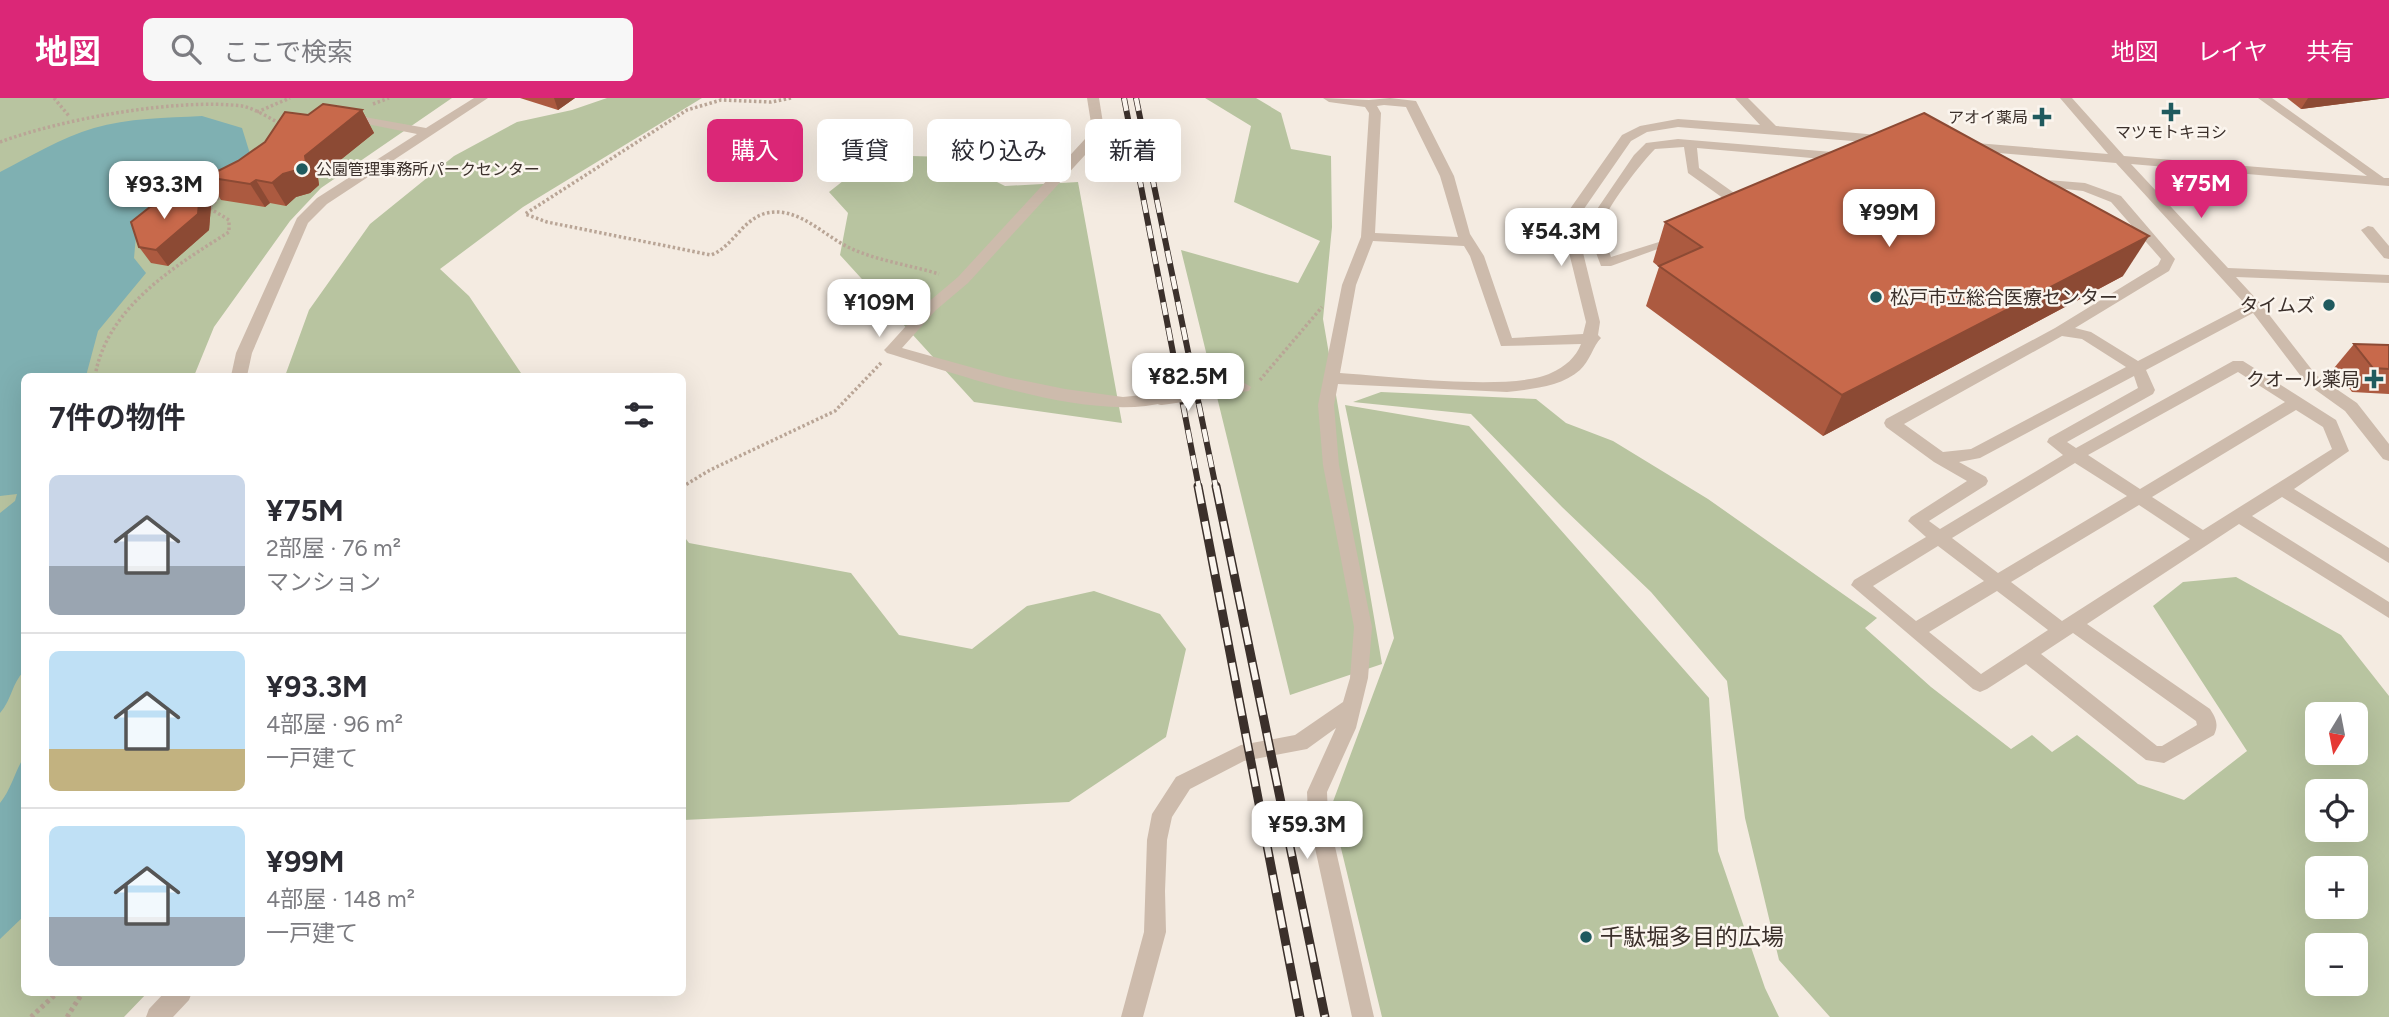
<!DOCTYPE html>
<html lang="ja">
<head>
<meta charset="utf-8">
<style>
	body { margin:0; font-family:Figtree,"Noto Sans JP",sans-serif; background:#f7f7f7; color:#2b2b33; height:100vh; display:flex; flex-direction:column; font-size:26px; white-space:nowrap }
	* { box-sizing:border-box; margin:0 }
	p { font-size:23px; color:#7c7c81 }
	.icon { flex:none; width:38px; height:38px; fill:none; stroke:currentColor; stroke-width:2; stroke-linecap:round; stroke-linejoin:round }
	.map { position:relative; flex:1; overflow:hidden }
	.panel { position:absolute; left:21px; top:275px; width:665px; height:623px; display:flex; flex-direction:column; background:#fff; border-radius:10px; box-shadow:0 7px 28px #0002 }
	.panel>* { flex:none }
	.top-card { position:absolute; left:707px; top:21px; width:665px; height:63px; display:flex; gap:14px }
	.needle { width:46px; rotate:190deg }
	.controls { position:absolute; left:2305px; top:604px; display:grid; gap:14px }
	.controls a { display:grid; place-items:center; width:63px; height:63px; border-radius:10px; background:#fff; box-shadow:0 7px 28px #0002; font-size:35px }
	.price { position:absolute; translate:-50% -60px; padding:0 16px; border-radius:14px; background:#fff; color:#222; font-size:23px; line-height:46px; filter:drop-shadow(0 2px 4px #0008) }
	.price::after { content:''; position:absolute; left:50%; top:42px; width:21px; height:16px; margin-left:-10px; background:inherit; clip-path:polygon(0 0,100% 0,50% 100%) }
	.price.active { background:#db2777; color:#fff }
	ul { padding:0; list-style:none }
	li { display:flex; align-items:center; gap:21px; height:175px; padding:0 28px }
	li+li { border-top:2px solid #e1e1e2 }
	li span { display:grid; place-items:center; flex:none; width:196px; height:140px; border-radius:10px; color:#555 }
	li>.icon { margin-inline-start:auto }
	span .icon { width:84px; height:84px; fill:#fffc; stroke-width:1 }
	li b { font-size:30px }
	h2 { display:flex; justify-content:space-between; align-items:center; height:84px; padding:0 28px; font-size:30px }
	.tag { padding:0 24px; border-radius:10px; background:#fff; box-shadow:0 7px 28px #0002; font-size:24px; line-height:63px }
	.tag.active { background:#db2777; color:#fff }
	header { display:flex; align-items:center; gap:42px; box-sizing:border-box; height:98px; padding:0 35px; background:#db2777; color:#fff }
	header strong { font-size:33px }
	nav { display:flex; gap:38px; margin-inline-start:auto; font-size:24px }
	.search { width:490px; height:63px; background:#f7f7f7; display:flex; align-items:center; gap:18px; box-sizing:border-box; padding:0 24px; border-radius:10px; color:#7c7c81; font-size:26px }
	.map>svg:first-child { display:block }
</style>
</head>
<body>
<header>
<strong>地図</strong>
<div class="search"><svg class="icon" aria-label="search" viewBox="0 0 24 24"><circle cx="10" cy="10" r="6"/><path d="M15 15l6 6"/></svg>ここで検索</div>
<nav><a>地図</a><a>レイヤ</a><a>共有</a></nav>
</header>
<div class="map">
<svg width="2389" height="919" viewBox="0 0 2389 919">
	<rect width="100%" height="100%" fill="#f4ebe1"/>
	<g fill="#b8c4a0" fill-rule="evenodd">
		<path d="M 0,0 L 452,0 L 321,90 L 290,123 L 214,229 L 194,278 L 24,278 L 24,894 L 148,894 L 124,919 L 0,919 Z"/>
		<path d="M 607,0 L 702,0 L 523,109 L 440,171 L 469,198 L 523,278 L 285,278 L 309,212 L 370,126 L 454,58 L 517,24 L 572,12 Z"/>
		<path d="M 1205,0 L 1256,0 L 1281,15 L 1291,51 L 1331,58 L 1332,129 L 1323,221 L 1382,566 L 1290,597 L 1181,152 L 1298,185 L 1320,143 L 1234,104 L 1251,28 Z"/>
		<path d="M 876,57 L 947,59 L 1005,88 L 1078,84 L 1122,325 L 974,304 L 840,157 L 848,115 L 829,94 Z"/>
		<path d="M 1381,294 L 1536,301 L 1566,325 L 1613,343 L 1708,401 L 1877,520 L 1865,530 L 1931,589 L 2011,651 L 2032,637 L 2052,654 L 2077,637 L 2138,686 L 2184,702 L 2247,653 L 2153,508 L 2183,484 L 2236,479 L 2341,537 L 2389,598 L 2389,919 L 1830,919 L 1779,862 L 1745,720 L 1727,583 L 1651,494 L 1562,409 L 1471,316 L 1353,304 ZM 2356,616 L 2356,654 L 2317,654 L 2317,616 ZM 2317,693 L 2356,693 L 2356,732 L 2317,732 ZM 2356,770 L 2356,808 L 2317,808 L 2317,770 ZM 2356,847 L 2356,886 L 2317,886 L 2317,847 Z"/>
		<path d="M 1345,307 L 1469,328 L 1709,600 L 1718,753 L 1765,890 L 1779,919 L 1382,919 L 1331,709 L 1394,540 Z"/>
		<path d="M 683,437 L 689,445 L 851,475 L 899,537 L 972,551 L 1027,508 L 1094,493 L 1160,516 L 1186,551 L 1166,639 L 1069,704 L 683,722 Z"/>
	</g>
	<g fill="#7fb0b2">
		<path d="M 202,18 L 242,30 L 251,59 L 215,91 L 201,95 L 198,107 L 136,138 L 134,160 L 146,175 L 98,233 L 86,278 L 24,278 L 24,573 C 12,585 12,601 0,615 L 0,415 L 15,403 L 17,396 L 0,398 L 0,74 C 31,58 61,40 94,30 C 128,20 166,20 202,18 Z"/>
		<path d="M 24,659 L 24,818 L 0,841 L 0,705 C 12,690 14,675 24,659 Z"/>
	</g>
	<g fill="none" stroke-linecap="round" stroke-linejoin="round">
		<g stroke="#b9a596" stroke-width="3.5" stroke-dasharray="2.5 2.5" stroke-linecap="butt">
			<path d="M 54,0 L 69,18"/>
			<path d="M 791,0 L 771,4 L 721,2 L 687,12 L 525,116 L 547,124 L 711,157 C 733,149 743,120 767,115 C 798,108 824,138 850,150 C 878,163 910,167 939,176"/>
			<path d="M 373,6 L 389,0"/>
			<path d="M 257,14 L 290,0"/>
			<path d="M 0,44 C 62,21 177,0 242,8 C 256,11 269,20 281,26"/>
			<path d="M 95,278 C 107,209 175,168 229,134 L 229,122 L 209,110 L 221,97"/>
			<path d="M 1260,282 L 1322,209"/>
			<path d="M 682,389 L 710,372 L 835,313 L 881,265"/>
		</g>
		<g stroke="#b9a596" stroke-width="5" stroke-dasharray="3.5 3.5" stroke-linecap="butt">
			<path d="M 31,919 L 58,894"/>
			<path d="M 67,919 L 83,894"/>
		</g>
		<g fill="#cdbbac" fill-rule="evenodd">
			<path d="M 474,0 L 488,0 L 327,106 L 308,125 L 252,255 L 247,278 L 231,278 L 236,255 L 297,120 L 317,100 L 417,36 L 342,21 L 342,15 L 426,30 Z"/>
			<path d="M 1087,0 L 1099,0 L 1103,25 L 1096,45 L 968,185 L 936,212 L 902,250 L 1006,279 L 1065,291 L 1123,299 L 1161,295 L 1169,300 L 1167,304 C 1090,325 962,277 887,255 L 884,252 L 887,249 L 926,206 L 958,179 L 1085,41 L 1091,25 Z"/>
			<path d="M 1323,0 L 1369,2 L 1390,0 L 1416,3 L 1454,78 L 1470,136 L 1484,158 L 1512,240 L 1583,236 L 1586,224 L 1563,130 L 1565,118 L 1622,37 L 1640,28 L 1678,21 L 1760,27 L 1735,0 L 1748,0 L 1776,28 L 1890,38 L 1896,42 L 1890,46 L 1678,29 L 1647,34 L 1631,43 L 1579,118 L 1577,130 L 1600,224 L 1598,237 L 1601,240 C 1593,248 1590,263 1580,272 C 1561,289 1531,291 1507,294 L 1338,286 L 1334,307 L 1339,367 L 1372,529 L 1368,580 L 1356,630 L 1327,694 L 1328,718 L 1374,919 L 1352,919 L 1308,718 L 1307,694 L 1336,630 L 1307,651 L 1244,663 L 1190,691 L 1172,719 L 1167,742 L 1165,793 L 1166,834 L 1143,919 L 1121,919 L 1144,834 L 1147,742 L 1152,716 L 1176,679 L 1241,647 L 1295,637 L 1343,604 L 1350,580 L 1354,529 L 1323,367 L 1318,307 L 1342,187 L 1361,139 L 1369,15 L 1365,9 L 1329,4 ZM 1384,7 L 1406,9 L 1440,78 L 1458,139 L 1375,135 L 1381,15 L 1377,8 ZM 1373,143 L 1464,148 L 1470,158 L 1501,248 L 1581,246 C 1576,259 1565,269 1551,275 C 1511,294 1389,278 1340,275 L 1356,187 Z"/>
			<path d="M 2060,0 L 2072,0 L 2124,58 L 2367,78 L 2258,0 L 2272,0 L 2384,80 L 2389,80 L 2389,88 L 2131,66 L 2228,170 L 2389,177 L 2389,185 L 2236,179 L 2260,205 L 2316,277 L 2357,305 L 2389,346 L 2389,363 L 2383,361 L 2345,313 L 2306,285 L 2253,215 L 2146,272 L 2155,292 L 2153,296 L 2067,344 L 2076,350 L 2233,263 L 2243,263 L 2336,322 L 2349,353 L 2294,391 L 2389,450 L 2389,465 L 2282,399 L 2252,418 L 2389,504 L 2389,520 L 2239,426 L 2087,526 L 2210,611 C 2216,620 2219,627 2214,637 L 2164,665 L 2146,662 L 2026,566 L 1987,591 L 1980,594 L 1973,591 L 1851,487 L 1854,482 L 1926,439 L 1908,423 L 1911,419 L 1967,383 L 1934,364 L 1886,329 L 1884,325 L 1886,321 L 2055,230 L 2158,167 L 2161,161 L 2111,104 L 2083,93 L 2024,86 L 2024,80 L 2085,85 L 2121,98 L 2175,161 L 2169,173 L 2075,230 L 2091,234 L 2138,263 L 2246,207 L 2116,65 L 1964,52 L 1958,48 L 1964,44 L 2108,56 ZM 2062,238 L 2082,241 L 2126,269 L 1971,351 L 1943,354 L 1904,326 ZM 2238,274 L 2285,304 L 2140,391 L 2088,357 ZM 2134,278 L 2138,290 L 2049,340 L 2047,344 L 2063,357 L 1940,431 L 1929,423 L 1986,387 L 1988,383 L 1986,379 L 1959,364 L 1980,360 ZM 2296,312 L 2323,329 L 2332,351 L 2203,432 L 2152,399 ZM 2075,365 L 2127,398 L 1998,475 L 1952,440 ZM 2139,407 L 2190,441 L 2062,523 L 2011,484 ZM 1938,448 L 1984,483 L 1916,523 L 1873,488 ZM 1997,493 L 2048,532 L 1981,576 L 1929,534 ZM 2073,535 L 2196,623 L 2197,627 L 2162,648 L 2157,648 L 2041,556 Z"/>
			<path d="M 1678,41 L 1845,55 L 1851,59 L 1845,63 L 1697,50 L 1699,70 L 1744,102 L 1755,105 L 1757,108 L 1750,112 L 1734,108 L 1688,75 L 1684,49 L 1655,51 C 1642,64 1611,104 1605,120 C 1600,134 1607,146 1611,159 L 1659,144 L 1666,148 L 1611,168 L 1601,168 L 1589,136 L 1591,120 L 1634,57 L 1646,45 Z"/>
			<path d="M 2368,128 L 2373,129 L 2389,148 L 2389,161 L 2384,160 L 2361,132 Z"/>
			<path d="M 1243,284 L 1251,289 L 1249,293 L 1210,298 L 1202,293 L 1210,288 Z"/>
			<path d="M 165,894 L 192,894 L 189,902 L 173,919 L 146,919 L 149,911 Z"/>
		</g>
		<g stroke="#3b302b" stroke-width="6">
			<g id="rail-far1">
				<path d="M 1124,0 L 1199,390"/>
				<path d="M 1136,0 L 1216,390"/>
			</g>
		</g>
		<g stroke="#3b302b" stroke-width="9">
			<g id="rail">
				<path d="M 1198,388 L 1300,919"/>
				<path d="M 1216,388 L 1325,919"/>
			</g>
		</g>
		<use href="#rail-far1" stroke="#fbf5ee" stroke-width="4.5" stroke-dasharray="13" stroke-linecap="butt"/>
		<use href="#rail" stroke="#fbf5ee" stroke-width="6" stroke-dasharray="18" stroke-linecap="butt"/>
		<path stroke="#cdbbac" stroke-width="14" d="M 1161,300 L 1210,293"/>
	</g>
	<g fill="#ac5a40">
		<path d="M 520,0 L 575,0 L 558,12 Z"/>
		<path d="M 2287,0 L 2387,0 L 2301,11 Z"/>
		<path d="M 362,12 L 374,35 L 318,80 L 319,87 L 310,95 L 296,99 L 286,108 L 270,105 L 265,109 L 221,102 L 206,79 L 238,63 Z"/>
		<path d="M 200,92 L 211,108 L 209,132 L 168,168 L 151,165 L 139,149 L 179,103 Z"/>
		<path d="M 1665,124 L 2123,178 L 1823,338 L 1646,208 L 1659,169 L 1653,164 Z"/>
		<path d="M 2354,246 L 2389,247 L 2389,296 L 2352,294 L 2334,270 Z"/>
	</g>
	<g fill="#8c4a34">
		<path d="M 554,0 L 575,0 L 558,12 Z"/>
		<path d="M 2308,0 L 2387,0 L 2301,11 Z"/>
		<path d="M 362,12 L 374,35 L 318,80 L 319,87 L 310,95 L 296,99 L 286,108 L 272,85 Z"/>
		<path d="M 256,82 L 270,105 L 265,109 L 250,86 Z"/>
		<path d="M 200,92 L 211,108 L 209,132 L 168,168 L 156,152 Z"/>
		<path d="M 2149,138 L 2123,178 L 1823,338 L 1842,297 Z"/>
	</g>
	<g fill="#c8694b" stroke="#8c4a34" stroke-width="2">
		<path d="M 323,6 L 362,12 L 305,58 L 306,64 L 297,72 L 283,76 L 272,85 L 256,82 L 250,86 L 206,79 L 238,63 L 265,44 L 285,14 L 308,17 Z"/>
		<path d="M 1924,15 L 2149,138 L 1842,297 L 1659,168 L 1702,149 L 1665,124 Z"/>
		<path d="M 200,92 L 198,116 L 156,152 L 139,149 L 131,124 L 150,109 L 179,103 Z"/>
		<path d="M 2354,246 L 2389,247 L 2389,271 L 2373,270 Z"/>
	</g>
	<g fill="#1f5a5e" stroke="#fbf5ee" stroke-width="2.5">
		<path d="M2167.5 3.5h7v7h7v7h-7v7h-7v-7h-7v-7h7z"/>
		<path d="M2038.5 8.5h7v7h7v7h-7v7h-7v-7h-7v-7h7z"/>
		<circle cx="302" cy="71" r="7"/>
		<circle cx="1876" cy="199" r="7"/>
		<circle cx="2329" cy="207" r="7"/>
		<path d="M2370.5 270.5h7v7h7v7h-7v7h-7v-7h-7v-7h7z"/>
		<circle cx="1586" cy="839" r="7"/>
	</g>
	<g text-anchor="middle" stroke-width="5" stroke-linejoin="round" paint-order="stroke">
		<g font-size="16" fill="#3b302b" stroke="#fbf5ee" text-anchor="end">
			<text x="2028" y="25">アオイ薬局</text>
			<text x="2171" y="40" text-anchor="middle">マツモトキヨシ</text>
			<text x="316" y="77" text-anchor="start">公園管理事務所パークセンター</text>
		</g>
		<g font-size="19" fill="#3b302b" stroke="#fbf5ee" text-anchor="end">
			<text x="1890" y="206" text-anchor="start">松戸市立総合医療センター</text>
			<text x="2315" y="214">タイムズ</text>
			<text x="2360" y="288">クオール薬局</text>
		</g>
		<g font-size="23" fill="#3b302b" stroke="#fbf5ee" text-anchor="start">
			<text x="1600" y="847">千駄堀多目的広場</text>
		</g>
	</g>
</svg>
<div class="controls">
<a><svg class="needle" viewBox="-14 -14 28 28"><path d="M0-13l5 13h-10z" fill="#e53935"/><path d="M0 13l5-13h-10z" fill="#7c7c81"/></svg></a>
<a><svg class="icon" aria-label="locate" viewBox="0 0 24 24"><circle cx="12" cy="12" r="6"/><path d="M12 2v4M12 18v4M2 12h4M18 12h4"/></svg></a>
<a>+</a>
<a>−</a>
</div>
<b class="price active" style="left:2201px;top:122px">¥75M</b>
<b class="price" style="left:164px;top:123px">¥93.3M</b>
<b class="price" style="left:1889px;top:151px">¥99M</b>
<b class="price" style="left:1561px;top:170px">¥54.3M</b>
<b class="price" style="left:879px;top:241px">¥109M</b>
<b class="price" style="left:1188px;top:315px">¥82.5M</b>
<b class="price" style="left:1307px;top:763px">¥59.3M</b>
<div class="top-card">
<a class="tag active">購入</a>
<a class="tag">賃貸</a>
<a class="tag">絞り込み</a>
<a class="tag">新着</a>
</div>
<section class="panel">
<h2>7件の物件<svg class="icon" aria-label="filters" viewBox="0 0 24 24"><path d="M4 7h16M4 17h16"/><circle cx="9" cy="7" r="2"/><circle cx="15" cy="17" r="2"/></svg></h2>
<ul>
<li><span style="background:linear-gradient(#c9d6e8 65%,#9aa5b1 0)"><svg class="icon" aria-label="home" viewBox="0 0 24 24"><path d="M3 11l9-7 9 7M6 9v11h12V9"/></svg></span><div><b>¥75M</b><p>2部屋 · 76 m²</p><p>マンション</p></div></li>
<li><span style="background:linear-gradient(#bfe0f5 70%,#c2b280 0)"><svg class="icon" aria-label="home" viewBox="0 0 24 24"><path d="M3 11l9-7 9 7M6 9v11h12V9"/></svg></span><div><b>¥93.3M</b><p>4部屋 · 96 m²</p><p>一戸建て</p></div></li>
<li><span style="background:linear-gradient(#bfe0f5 65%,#9aa5b1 0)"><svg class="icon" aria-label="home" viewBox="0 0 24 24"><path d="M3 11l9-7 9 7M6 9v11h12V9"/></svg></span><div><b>¥99M</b><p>4部屋 · 148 m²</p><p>一戸建て</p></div></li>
</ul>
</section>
</div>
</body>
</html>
